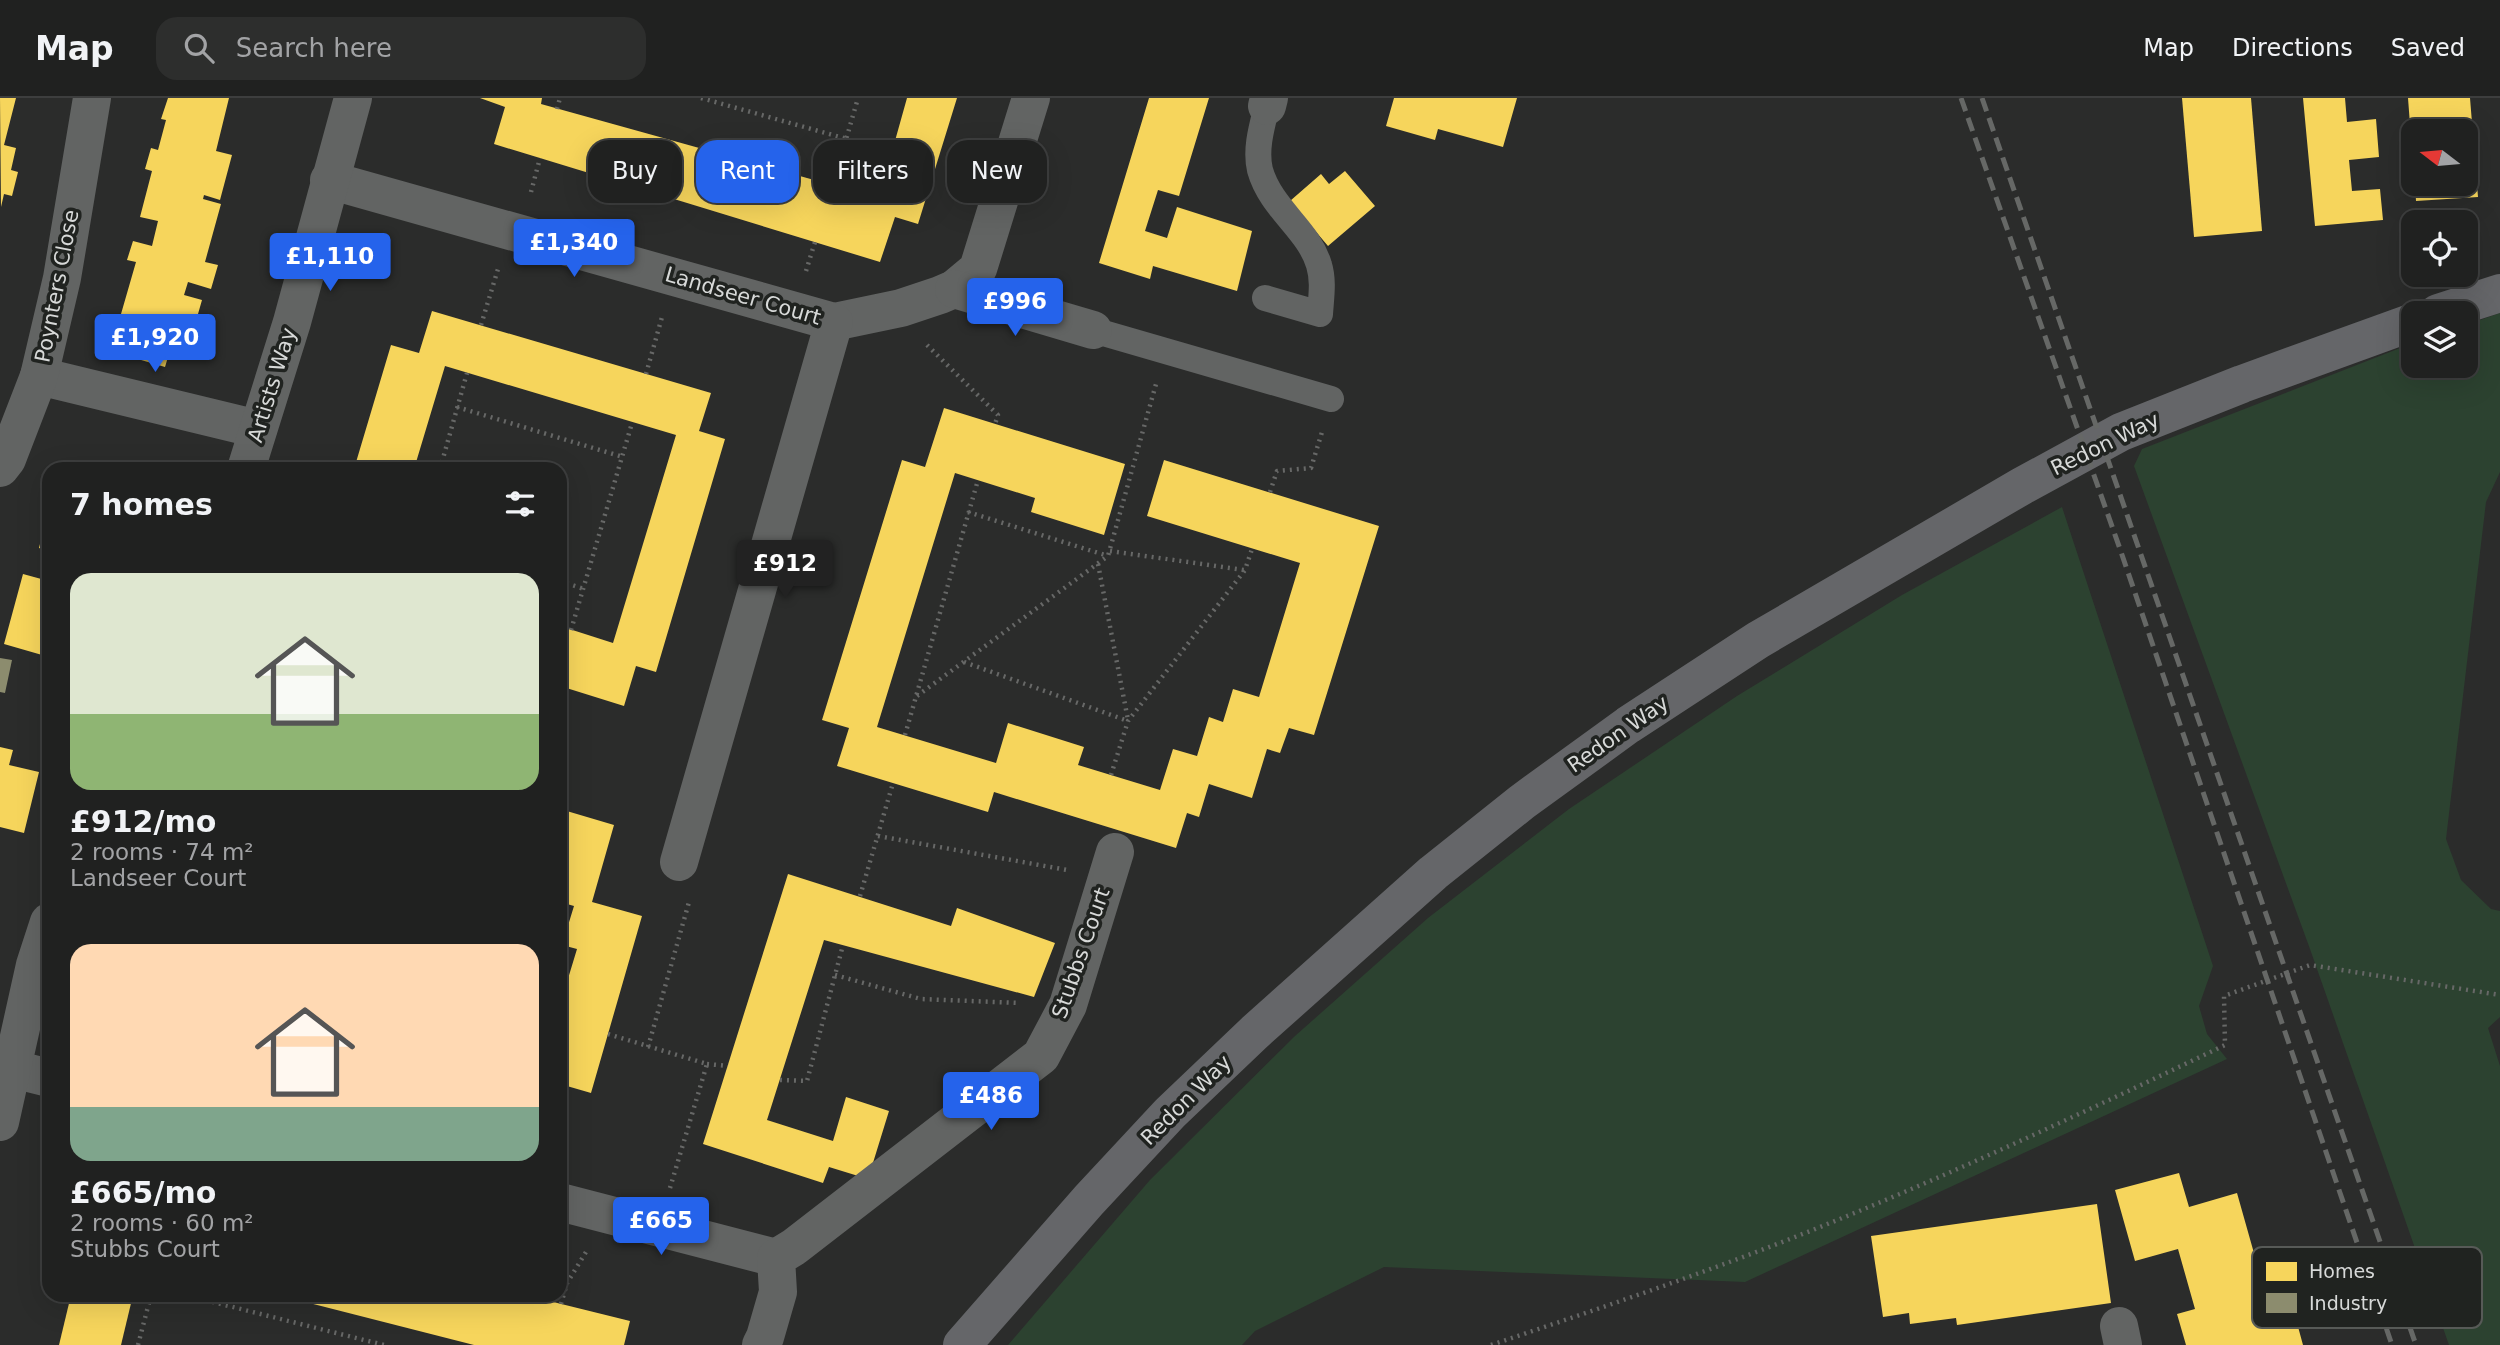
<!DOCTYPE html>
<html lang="en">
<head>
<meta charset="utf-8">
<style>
	body { margin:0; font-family:"DejaVu Sans",sans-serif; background:#2d2e2d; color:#f1f3f6; height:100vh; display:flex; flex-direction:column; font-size:26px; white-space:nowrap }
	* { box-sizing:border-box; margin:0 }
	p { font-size:23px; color:#a2a3a5 }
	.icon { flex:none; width:38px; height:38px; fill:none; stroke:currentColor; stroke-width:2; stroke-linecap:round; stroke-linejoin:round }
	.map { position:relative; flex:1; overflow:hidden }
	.side { position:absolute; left:42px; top:364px; width:525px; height:840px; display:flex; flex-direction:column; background:#202120; border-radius:21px; box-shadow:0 7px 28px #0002,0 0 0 2px #3d3e3e }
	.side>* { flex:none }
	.top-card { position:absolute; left:588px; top:42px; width:665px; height:63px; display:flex; gap:14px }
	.needle { width:46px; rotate:286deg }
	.buttons { position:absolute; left:2401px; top:21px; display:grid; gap:14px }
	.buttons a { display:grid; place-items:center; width:77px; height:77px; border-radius:14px; background:#202120; box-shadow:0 7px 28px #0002,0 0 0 2px #3d3e3e; font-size:35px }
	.price { position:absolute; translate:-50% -60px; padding:0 16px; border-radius:7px; background:#2563eb; color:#fff; font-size:23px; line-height:46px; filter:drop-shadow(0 2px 4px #0008) }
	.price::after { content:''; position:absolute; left:50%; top:42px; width:21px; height:16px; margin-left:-10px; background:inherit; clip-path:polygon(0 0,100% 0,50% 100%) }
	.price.active { background:#222; color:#fff }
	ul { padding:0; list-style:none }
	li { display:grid; align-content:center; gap:14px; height:371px; padding:0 28px }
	li span { display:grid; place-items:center; height:217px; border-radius:21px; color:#555 }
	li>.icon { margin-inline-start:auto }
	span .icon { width:126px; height:126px; fill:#fffc; stroke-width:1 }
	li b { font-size:30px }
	h2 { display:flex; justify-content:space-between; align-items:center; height:84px; padding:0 28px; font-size:30px }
	.tag { padding:0 24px; border-radius:21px; background:#202120; box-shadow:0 7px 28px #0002,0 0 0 2px #3d3e3e; font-size:24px; line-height:63px }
	.tag.active { background:#2563eb; color:#fff }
	header { display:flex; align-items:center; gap:42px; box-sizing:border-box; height:98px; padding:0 35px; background:#202120; border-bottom:2px solid #3d3e3e }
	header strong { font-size:33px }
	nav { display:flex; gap:38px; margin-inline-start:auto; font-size:24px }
	.search { width:490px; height:63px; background:#2d2e2d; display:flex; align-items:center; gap:18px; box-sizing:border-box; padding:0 24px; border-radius:21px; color:#a2a3a5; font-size:26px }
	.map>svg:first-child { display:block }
</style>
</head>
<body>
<header>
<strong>Map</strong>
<div class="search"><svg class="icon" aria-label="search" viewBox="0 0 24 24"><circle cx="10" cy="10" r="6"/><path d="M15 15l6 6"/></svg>Search here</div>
<nav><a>Map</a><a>Directions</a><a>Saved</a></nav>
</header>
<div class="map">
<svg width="2500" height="1247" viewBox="0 0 2500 1247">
	<rect width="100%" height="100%" fill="#2b2c2b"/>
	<g fill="#2c4230">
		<path d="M 2500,215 L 2500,374 L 2486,404 L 2446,741 L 2461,782 L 2491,811 L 2500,813 L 2500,919 L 2488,930 L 2500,968 L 2500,1247 L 2449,1247 L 2310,851 L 2134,368 L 2142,351 L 2413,245 L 2413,268 L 2466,268 L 2466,227 Z"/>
		<path d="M 2062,409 L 2213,868 L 2199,908 L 2207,936 L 2227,961 L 1745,1184 L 1384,1169 L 1255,1233 L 1242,1247 L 1008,1247 L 1150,1082 L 1295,938 L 1428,820 L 1569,711 L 1737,598 L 1902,497 Z"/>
	</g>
	<g fill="#f6d55c">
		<path d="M 0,0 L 16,0 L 4,47 L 16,50 L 11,72 L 18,74 L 12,98 L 4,96 L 1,109 Z"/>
		<path d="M 168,0 L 229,0 L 216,53 L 232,57 L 220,102 L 204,97 L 203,101 L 221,106 L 205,164 L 218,167 L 211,191 L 188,184 L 184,197 L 202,202 L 192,237 L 183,242 L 174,239 L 165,269 L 124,257 L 135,220 L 121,216 L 136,164 L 127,162 L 133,143 L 152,148 L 158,123 L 140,119 L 152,73 L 145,71 L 151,50 L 158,52 L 166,22 L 161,21 Z"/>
		<path d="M 480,0 L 542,0 L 541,6 L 879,100 L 907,0 L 957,0 L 918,126 L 895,119 L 880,164 L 494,46 L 505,9 Z"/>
		<path d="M 1149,0 L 1209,0 L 1179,98 L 1158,92 L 1145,133 L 1167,140 L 1177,109 L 1252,133 L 1237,193 L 1153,168 L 1150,181 L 1099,165 Z"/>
		<path d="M 1394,0 L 1517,0 L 1503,49 L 1438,31 L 1435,42 L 1386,28 Z"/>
		<path d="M 2182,0 L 2251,0 L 2262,133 L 2194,139 Z"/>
		<path d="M 2303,0 L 2345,0 L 2347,24 L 2376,21 L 2379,59 L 2349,62 L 2352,93 L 2380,91 L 2383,122 L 2315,128 Z"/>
		<path d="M 2408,0 L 2470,0 L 2478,99 L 2416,103 L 2415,86 L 2466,86 L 2466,33 L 2413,33 L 2413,40 L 2411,40 Z"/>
		<path d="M 1345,73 L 1375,108 L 1328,148 L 1290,103 L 1321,76 L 1329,86 Z"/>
		<path d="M 432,213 L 711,295 L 699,333 L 725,341 L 656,574 L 636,568 L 624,608 L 560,588 L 560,528 L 613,545 L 676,337 L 445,268 L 414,371 L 354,371 L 391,247 L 419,255 Z"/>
		<path d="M 944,310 L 1125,366 L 1104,437 L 1031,414 L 1035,400 L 955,375 L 877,629 L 996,665 L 1008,625 L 1084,649 L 1078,667 L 1160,692 L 1173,651 L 1197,658 L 1209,619 L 1223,624 L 1233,591 L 1259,599 L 1300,465 L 1147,418 L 1164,362 L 1379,428 L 1314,637 L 1289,630 L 1280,655 L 1267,651 L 1252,700 L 1209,686 L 1199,719 L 1187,715 L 1176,750 L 994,694 L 988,714 L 837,668 L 849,630 L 822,622 L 902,362 L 925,369 Z"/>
		<path d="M 48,415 L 49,416 L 49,453 L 39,450 Z"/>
		<path d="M 49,469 L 49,559 L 4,546 L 23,476 L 45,482 Z"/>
		<path d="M 0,649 L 13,652 L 9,667 L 39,674 L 24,735 L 0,729 Z"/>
		<path d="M 560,711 L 614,727 L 592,804 L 642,818 L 591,995 L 560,986 L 560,907 L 577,851 L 562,847 L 574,808 L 560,804 Z"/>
		<path d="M 788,776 L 951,828 L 957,810 L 1055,845 L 1034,899 L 824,842 L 767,1022 L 833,1043 L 846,999 L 889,1013 L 868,1081 L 829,1069 L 823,1085 L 703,1046 Z"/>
		<path d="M 2179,1075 L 2189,1109 L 2237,1095 L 2263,1187 L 2285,1181 L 2303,1247 L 2186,1247 L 2177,1216 L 2195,1211 L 2178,1151 L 2135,1163 L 2115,1092 Z"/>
		<path d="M 2097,1106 L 2111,1205 L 1957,1227 L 1956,1220 L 1910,1226 L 1909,1215 L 1883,1219 L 1871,1138 Z"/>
		<path d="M 71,1197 L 133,1197 L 121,1247 L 59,1247 Z"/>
		<path d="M 278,1197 L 525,1197 L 630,1223 L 624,1247 L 474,1247 Z"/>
	</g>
	<path fill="#8c8c6e" d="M 0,560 L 12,562 L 5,595 L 0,594 Z"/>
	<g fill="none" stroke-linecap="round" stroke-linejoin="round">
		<g stroke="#676867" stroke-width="4.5" stroke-dasharray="2 5" stroke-linecap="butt">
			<path d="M 701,0 L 847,41"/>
			<path d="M 557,11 L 560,0"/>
			<path d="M 833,87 L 858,0"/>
			<path d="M 531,94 L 540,60"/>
			<path d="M 806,173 L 815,144"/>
			<path d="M 481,227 L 498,171"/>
			<path d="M 927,247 L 998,317 L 995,326"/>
			<path d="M 646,276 L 662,219"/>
			<path d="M 457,309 L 623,359"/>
			<path d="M 440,371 L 467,275"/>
			<path d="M 1270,394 L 1277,373 L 1311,370 L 1322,334"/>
			<path d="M 968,414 L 1108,458"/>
			<path d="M 1110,453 L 1244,472"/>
			<path d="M 1098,466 L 1128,622"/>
			<path d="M 560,483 L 584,491"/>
			<path d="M 571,532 L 632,325"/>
			<path d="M 964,564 L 1128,623"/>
			<path d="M 917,598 L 1108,458 L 1156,286"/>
			<path d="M 905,637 L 978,382"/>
			<path d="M 1111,677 L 1128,623 L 1245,472 L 1252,451"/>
			<path d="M 878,738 L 1067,772"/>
			<path d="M 860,798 L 893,685"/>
			<path d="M 835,877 L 921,901 L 1020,905"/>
			<path d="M 608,936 L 707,966 L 670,1090"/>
			<path d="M 648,949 L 689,804"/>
			<path d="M 707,966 L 728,968"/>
			<path d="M 780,982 L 807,983 L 843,847"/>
			<path d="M 185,1197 L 384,1247"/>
			<path d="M 561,1206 L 567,1185 L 586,1154"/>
			<path d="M 138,1247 L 151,1197"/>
			<path d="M 1491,1247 C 1595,1212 1699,1177 1800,1137 C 1944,1080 2085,1014 2225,947 L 2224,898 L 2310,867 L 2500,897"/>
		</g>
		<g stroke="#626463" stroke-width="26">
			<path d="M 1265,200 L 1320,216 C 1321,200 1324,183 1319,167 C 1309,132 1271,111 1260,72 C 1255,51 1262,28 1267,8"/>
			<path d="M 1093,232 L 1331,301"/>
		</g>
		<g stroke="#626463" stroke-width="38">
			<path d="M 1267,8 L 1269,0"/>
			<path d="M 329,82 L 834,224 L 901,210 L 940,197 L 954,191 L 978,171 L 1031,0"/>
			<path d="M 954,191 L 1093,232"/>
			<path d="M 39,278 L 258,331"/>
			<path d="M 0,370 L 7,361 L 39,278 L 62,180 L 92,0"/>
			<path d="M 246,371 L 292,224 L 353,0"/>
			<path d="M 679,764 L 834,224"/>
			<path d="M 13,971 L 49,980"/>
			<path d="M 0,1024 L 35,867 L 49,824"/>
			<path d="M 560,1104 L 776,1160"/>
			<path d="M 2119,1228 L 2123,1247"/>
			<path d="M 761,1247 L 765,1239 L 778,1194 L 776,1160 L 794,1149 L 1041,958 L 1068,907 L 1115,754"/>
		</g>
		<g stroke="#656669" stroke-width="38">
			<path d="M 2438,215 L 2500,195"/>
			<path d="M 962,1247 L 1089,1102 L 1170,1015 L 1255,934 L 1433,775 L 1522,704 L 1628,627 L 1758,542 L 2022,388 L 2121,334 L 2242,286 L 2413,224"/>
		</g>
		<g stroke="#666866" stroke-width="5" stroke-dasharray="14 7" stroke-linecap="butt">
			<path d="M 1961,0 L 2120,451 L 2392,1247"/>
			<path d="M 1982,0 L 2416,1247"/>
		</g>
	</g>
	<g text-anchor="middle" stroke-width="7" stroke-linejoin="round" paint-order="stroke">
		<g font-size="21" fill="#d7d9d8" stroke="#202320">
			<text transform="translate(57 188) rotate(-79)" y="7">Poynters Close</text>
			<text transform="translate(743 198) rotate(16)" y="7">Landseer Court</text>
			<text transform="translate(272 287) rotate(-73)" y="7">Artists Way</text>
			<text transform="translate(2105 346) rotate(-26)" y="7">Redon Way</text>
			<text transform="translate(1618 636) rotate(-35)" y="7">Redon Way</text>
			<text transform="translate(1081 855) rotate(-71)" y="7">Stubbs Court</text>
			<text transform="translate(1186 1002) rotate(-45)" y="7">Redon Way</text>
		</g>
	</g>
	<rect x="2252" y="1149" width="230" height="81" rx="10" fill="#202320" stroke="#575a57" stroke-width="2"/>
	<rect x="2266" y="1164" width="31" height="19" fill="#f6d55c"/>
	<rect x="2266" y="1195" width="31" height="20" fill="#8c8c6e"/>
	<g font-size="19" fill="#d7d9d8">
		<text x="2309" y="1180">Homes</text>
		<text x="2309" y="1212">Industry</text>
	</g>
</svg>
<div class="buttons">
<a><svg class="needle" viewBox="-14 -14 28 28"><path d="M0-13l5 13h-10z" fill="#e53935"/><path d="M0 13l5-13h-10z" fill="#a2a3a5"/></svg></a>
<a><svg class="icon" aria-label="locate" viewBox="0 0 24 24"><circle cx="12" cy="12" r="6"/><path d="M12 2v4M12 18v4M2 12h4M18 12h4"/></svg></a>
<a><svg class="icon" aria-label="layers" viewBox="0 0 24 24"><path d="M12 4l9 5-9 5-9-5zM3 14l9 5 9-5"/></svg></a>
</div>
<b class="price" style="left:574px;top:181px">£1,340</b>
<b class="price" style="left:330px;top:195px">£1,110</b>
<b class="price" style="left:1015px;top:240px">£996</b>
<b class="price" style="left:155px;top:276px">£1,920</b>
<b class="price active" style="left:785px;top:502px">£912</b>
<b class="price" style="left:991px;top:1034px">£486</b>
<b class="price" style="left:661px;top:1159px">£665</b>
<div class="top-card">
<a class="tag">Buy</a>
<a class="tag active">Rent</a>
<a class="tag">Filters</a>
<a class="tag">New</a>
</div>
<section class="side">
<h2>7 homes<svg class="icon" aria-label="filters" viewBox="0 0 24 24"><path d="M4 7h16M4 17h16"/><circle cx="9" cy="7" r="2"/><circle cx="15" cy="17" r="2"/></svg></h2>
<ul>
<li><span style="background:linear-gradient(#dfe7d0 65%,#8fb573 0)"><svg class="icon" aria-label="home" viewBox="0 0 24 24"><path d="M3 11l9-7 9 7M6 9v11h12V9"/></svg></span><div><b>£912/mo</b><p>2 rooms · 74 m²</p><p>Landseer Court</p></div></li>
<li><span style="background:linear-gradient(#ffd9b3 75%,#7fa58c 0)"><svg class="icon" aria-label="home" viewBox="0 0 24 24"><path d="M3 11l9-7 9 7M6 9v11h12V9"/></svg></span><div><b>£665/mo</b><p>2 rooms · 60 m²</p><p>Stubbs Court</p></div></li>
</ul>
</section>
</div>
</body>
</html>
